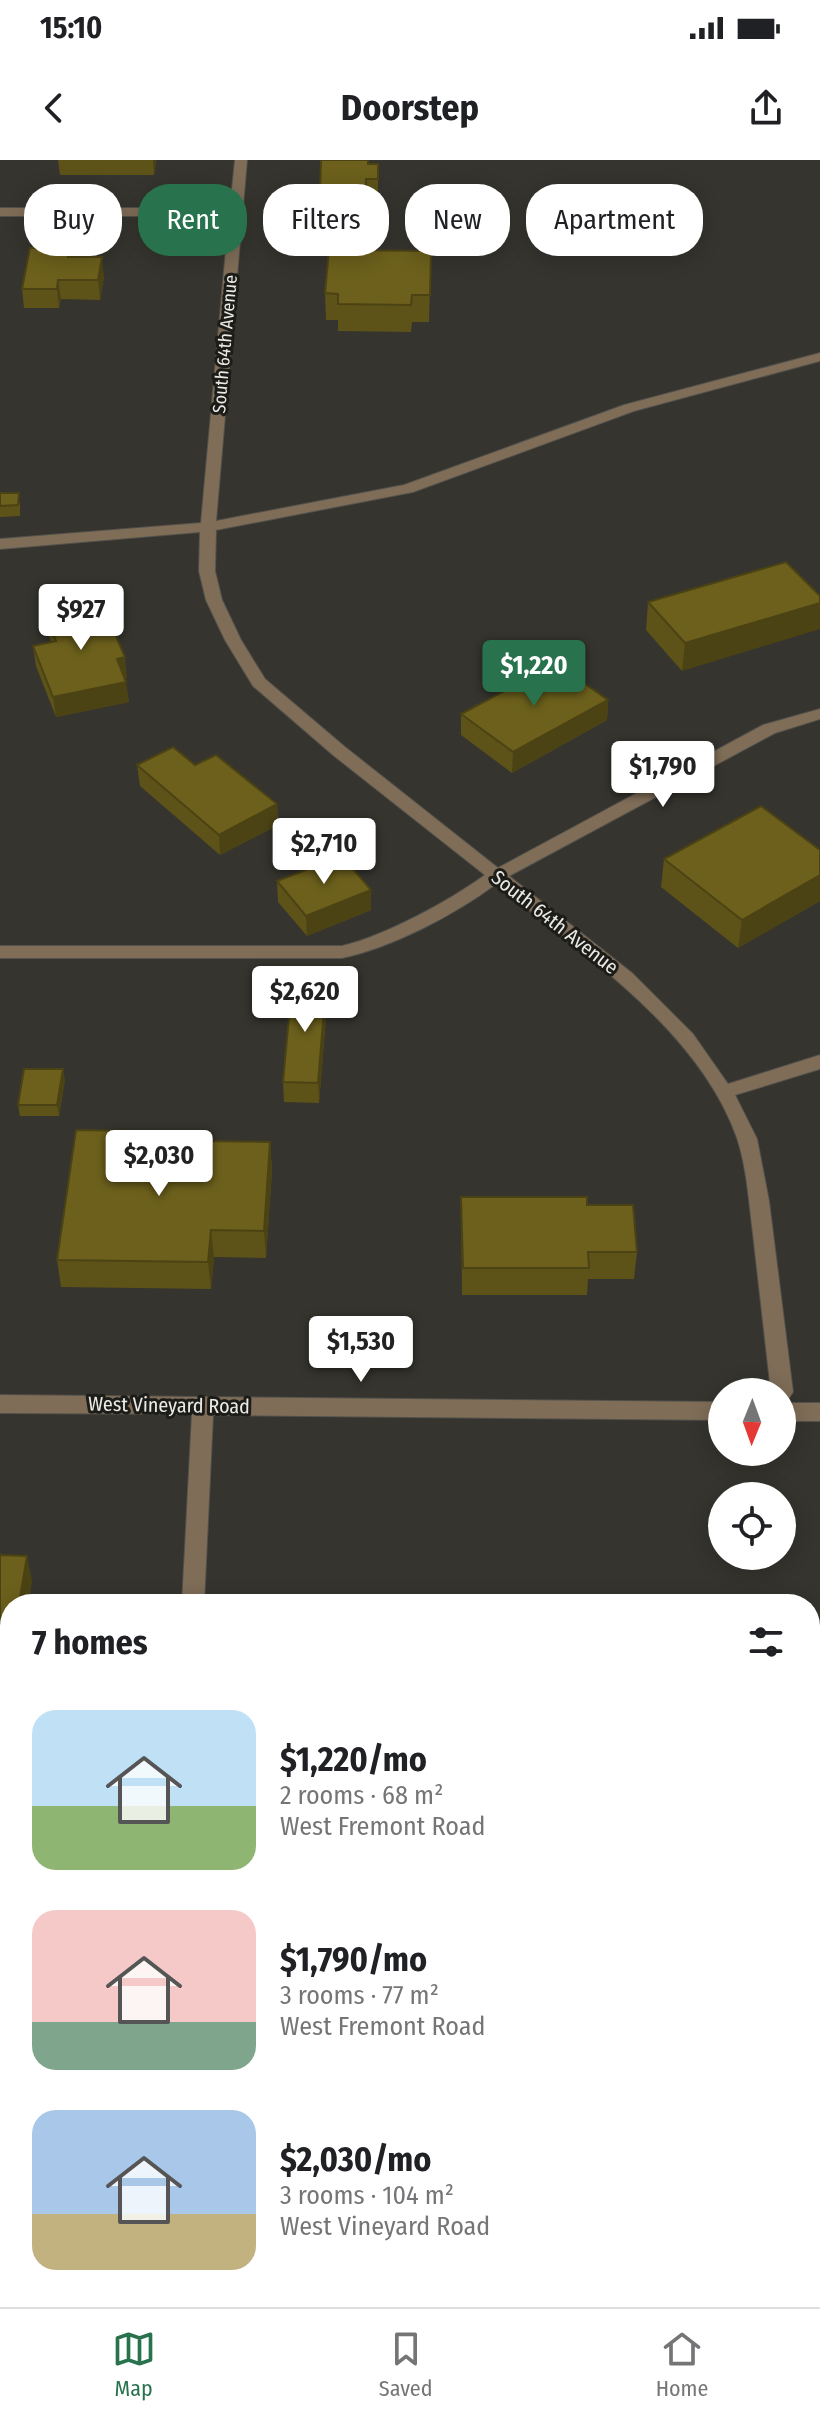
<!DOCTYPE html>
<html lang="en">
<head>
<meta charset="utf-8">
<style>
	body { margin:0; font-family:"Fira Sans Condensed",sans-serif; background:#f2f2f2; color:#202124; height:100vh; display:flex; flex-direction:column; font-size:30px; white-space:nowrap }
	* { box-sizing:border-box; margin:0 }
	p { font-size:26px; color:#757577 }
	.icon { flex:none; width:44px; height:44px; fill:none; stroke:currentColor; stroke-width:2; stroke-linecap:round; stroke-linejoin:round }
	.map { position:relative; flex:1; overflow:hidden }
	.panel { position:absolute; left:0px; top:1434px; width:820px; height:714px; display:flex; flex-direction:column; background:#fff; border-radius:32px 32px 0 0; box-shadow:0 4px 20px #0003 }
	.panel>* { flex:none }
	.banner { position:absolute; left:24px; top:24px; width:772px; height:72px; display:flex; gap:16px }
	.needle { width:52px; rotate:181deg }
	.buttons { position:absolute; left:708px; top:1218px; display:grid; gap:16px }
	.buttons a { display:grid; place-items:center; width:88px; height:88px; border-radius:50%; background:#fff; box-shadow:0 4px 20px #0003; font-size:40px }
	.price { position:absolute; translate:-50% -68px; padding:0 18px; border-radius:8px; background:#fff; color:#222; font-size:26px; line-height:52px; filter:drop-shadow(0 2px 4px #0008) }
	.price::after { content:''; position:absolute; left:50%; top:48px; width:24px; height:18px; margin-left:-12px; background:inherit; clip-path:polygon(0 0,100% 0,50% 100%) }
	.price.current { background:#28734e; color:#fff }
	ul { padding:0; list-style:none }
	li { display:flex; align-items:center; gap:24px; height:200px; padding:0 32px }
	li span { display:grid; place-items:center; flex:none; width:224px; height:160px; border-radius:24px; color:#555 }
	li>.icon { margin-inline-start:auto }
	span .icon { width:96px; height:96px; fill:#fffc; stroke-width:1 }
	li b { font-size:34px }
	h2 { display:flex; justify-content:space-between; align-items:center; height:96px; padding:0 32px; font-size:34px }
	.chip { padding:0 28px; border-radius:32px; background:#fff; box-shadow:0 4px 20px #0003; font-size:28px; line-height:72px }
	.chip.current { background:#28734e; color:#fff }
	.status { display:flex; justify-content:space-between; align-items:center; height:56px; padding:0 40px; background:#fff; direction:ltr }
	.status svg { height:22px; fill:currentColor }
	header { display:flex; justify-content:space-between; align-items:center; height:104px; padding:0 32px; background:#fff; font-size:36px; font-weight:700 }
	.dock { display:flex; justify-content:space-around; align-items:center; height:112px; border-top:2px solid #e0e0e0; background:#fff; font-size:22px; color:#757577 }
	.dock a { display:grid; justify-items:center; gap:4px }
	.dock .current { color:#28734e }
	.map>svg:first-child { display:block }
</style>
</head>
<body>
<div class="status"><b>15:10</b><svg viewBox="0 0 49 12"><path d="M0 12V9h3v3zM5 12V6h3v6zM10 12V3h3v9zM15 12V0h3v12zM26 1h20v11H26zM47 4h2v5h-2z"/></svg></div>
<header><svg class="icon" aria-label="back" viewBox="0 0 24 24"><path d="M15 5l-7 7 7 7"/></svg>Doorstep<svg class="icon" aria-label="share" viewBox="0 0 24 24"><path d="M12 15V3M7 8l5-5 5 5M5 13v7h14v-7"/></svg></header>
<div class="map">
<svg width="820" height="2147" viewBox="0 0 820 2147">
	<rect width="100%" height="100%" fill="#35342e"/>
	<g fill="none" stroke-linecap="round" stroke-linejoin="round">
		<g stroke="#52514b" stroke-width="2">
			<g id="minor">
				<path d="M 235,0 L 247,0 L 216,361 L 404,325 L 624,245 L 820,193 L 820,201 L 634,251 L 413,332 L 216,370 L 215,411 L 222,440 L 241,480 L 265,519 L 345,587 L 498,708 L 763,565 L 820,549 L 820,559 L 775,573 L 509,716 L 632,813 L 693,874 L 728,924 L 820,895 L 820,909 L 735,935 L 757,979 L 769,1041 L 793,1232 L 789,1238 L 782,1241 L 782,1232 L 771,1232 C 765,1179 759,1127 753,1074 C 749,1043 747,1008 737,978 C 699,870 582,793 496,724 C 454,755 393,787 342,798 L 0,798 L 0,786 L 342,786 C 385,776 449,741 485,715 L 333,595 L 253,526 L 225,480 L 206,440 L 199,411 L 200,372 L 0,389 L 0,379 L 201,363 L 229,56 L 0,56 L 0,48 L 230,48 Z"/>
				<path d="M 0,1235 L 722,1242 L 722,1260 L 213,1255 L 204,1444 L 182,1444 L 192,1254 L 0,1253 Z"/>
				<rect x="782" y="1243" width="38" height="18"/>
				<path d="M 145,2138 L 173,2138 L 172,2147 L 144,2147 Z"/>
			</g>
		</g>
		<use href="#minor" fill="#7f6d58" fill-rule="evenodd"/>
	</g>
	<g fill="#5d5318">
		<path d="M 58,0 L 156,0 L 154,15 L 60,15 Z"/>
		<path d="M 368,4 L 378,4 L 378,39 L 366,39 L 367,52 L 321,52 L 320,33 Z"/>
		<path d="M 431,91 L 429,162 L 412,162 L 411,172 L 338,171 L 338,160 L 326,160 L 325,133 Z"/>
		<path d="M 70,97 L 104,116 L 100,140 L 61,139 L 59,148 L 24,148 L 22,129 Z"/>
		<path d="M 0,333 L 20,343 L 20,356 L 0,357 Z"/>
		<path d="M 786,402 L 682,511 L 646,470 L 648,442 Z"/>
		<path d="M 46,456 L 127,518 L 125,518 L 129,542 L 56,557 L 36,506 L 33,486 L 51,482 L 49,476 Z"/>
		<path d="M 608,540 L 607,560 L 512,613 L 461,575 L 461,554 Z"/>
		<path d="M 137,605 L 195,605 L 277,644 L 278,665 L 220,695 L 140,626 Z"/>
		<path d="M 820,690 L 820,741 L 738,788 L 661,727 L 664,699 Z"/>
		<path d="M 277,721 L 371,730 L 371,750 L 307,776 L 278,742 Z"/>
		<path d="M 326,825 L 327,845 L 319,943 L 284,942 L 283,922 Z"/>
		<path d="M 65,920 L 59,956 L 20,956 L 18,945 Z"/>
		<path d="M 132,971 L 134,988 L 198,989 L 270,982 L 272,1010 L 266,1098 L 214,1097 L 211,1129 L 61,1127 L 57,1100 Z"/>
		<path d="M 461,1037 L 587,1045 L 637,1092 L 634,1119 L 588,1119 L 587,1135 L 462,1135 Z"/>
		<path d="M 0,1395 L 32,1421 L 10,1444 L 10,1548 L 0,1547 Z"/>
		<path d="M 677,2138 L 808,2138 L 809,2147 L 678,2147 Z"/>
	</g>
	<g fill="#4c4314">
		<path d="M 153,0 L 156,0 L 154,15 Z"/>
		<path d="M 102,97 L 104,116 L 100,140 L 98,120 Z"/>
		<path d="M 58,120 L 61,139 L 59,148 L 57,129 Z"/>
		<path d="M 820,443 L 820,469 L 682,511 L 685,483 Z"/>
		<path d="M 125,497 L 127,518 L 119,519 L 117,499 Z"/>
		<path d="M 126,522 L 129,542 L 56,557 L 53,537 Z"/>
		<path d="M 608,540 L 607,560 L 512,613 L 513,592 Z"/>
		<path d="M 277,644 L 278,665 L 220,695 L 219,675 Z"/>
		<path d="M 820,715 L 820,741 L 738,788 L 742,760 Z"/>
		<path d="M 371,730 L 371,750 L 307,776 L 306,756 Z"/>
		<path d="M 326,825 L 327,845 L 319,943 L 318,923 Z"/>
		<path d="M 63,909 L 65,920 L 59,956 L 57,945 Z"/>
		<path d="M 132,971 L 135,999 L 130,987 Z"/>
		<path d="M 270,982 L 272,1010 L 266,1098 L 264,1071 Z"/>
		<path d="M 211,1070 L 214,1097 L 211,1129 L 208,1102 Z"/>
		<path d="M 27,1396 L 32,1421 L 29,1444 L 19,1444 Z"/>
	</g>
	<g fill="#6c601c" stroke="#4c4314" stroke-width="2">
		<path d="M 321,0 L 368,0 L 368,4 L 378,4 L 378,19 L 366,19 L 366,33 L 320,33 Z"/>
		<path d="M 30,88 L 69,88 L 68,97 L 102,97 L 98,120 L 58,120 L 57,129 L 22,129 Z"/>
		<path d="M 329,90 L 431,91 L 430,135 L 412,135 L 411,145 L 338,144 L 338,134 L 325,133 Z"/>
		<path d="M 0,333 L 19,333 L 18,345 L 0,346 Z"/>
		<path d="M 786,402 L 820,436 L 820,443 L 685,483 L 648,442 Z"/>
		<path d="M 102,445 L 125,497 L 117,499 L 126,522 L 53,537 L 33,486 L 56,481 L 46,456 Z"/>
		<path d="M 556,504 L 608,540 L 513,592 L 461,554 Z"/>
		<path d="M 173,587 L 195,605 L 216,595 L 277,644 L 219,675 L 137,605 Z"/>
		<path d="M 761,646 L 820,690 L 820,715 L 742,760 L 664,699 Z"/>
		<path d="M 342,696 L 371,730 L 306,756 L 277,721 Z"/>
		<path d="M 292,824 L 326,825 L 318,923 L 283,922 Z"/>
		<path d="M 24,909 L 63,909 L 57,945 L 18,945 Z"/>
		<path d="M 76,970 L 132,971 L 130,987 L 198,989 L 199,981 L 270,982 L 264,1071 L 211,1070 L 208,1102 L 57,1100 Z"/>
		<path d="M 461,1037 L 587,1037 L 587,1045 L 633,1045 L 637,1092 L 588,1092 L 589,1108 L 463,1108 Z"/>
		<path d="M 0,1395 L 27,1396 L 19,1444 L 10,1444 L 10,1523 L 0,1523 Z"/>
		<path d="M 473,1437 L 625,1440 L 625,1444 L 473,1444 Z"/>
		<path d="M 683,2138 L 808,2138 L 809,2147 L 684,2147 Z"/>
	</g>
	<g text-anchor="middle" stroke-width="6" stroke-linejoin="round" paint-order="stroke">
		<g font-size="18" fill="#ebeae6" stroke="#1c1c19">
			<text transform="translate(225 184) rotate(-85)" y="6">South 64th Avenue</text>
		</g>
		<g font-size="20" fill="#ebeae6" stroke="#1c1c19">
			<text transform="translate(555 762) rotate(38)" y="7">South 64th Avenue</text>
			<text transform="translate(169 1245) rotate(1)" y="7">West Vineyard Road</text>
		</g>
	</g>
</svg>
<div class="buttons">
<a><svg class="needle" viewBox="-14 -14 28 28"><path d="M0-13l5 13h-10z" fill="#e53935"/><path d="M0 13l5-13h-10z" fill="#757577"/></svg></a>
<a><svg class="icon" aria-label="locate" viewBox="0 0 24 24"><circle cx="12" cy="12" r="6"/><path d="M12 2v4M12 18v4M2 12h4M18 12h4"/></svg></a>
</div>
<b class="price" style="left:81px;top:492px">$927</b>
<b class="price current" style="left:534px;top:548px">$1,220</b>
<b class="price" style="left:663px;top:649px">$1,790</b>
<b class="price" style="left:324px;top:726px">$2,710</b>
<b class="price" style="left:305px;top:874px">$2,620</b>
<b class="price" style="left:159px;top:1038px">$2,030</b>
<b class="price" style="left:361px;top:1224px">$1,530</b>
<div class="banner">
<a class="chip">Buy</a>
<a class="chip current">Rent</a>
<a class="chip">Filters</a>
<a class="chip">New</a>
<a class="chip">Apartment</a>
</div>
<section class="panel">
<h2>7 homes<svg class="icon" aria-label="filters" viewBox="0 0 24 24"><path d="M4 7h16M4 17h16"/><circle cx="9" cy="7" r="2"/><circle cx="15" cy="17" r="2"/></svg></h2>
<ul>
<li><span style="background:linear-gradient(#bfe0f5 60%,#8fb573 0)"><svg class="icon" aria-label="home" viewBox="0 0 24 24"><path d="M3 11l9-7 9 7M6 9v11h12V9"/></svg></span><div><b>$1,220/mo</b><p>2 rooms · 68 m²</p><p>West Fremont Road</p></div></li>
<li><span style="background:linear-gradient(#f6c9c9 70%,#7fa58c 0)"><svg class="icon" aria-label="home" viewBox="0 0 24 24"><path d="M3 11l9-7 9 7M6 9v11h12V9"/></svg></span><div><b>$1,790/mo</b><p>3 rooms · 77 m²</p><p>West Fremont Road</p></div></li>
<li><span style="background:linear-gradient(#a9c7e8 65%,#c2b280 0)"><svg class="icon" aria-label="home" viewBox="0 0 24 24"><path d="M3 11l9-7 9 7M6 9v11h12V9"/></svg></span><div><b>$2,030/mo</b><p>3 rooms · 104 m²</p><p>West Vineyard Road</p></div></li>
</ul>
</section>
</div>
<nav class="dock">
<a class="current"><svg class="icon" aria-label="map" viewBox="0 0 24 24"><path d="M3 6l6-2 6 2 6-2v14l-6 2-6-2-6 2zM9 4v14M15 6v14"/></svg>Map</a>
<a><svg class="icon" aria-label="saved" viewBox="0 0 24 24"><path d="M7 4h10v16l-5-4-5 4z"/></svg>Saved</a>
<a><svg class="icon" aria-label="home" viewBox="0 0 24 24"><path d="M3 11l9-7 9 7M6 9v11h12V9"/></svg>Home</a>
</nav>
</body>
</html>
